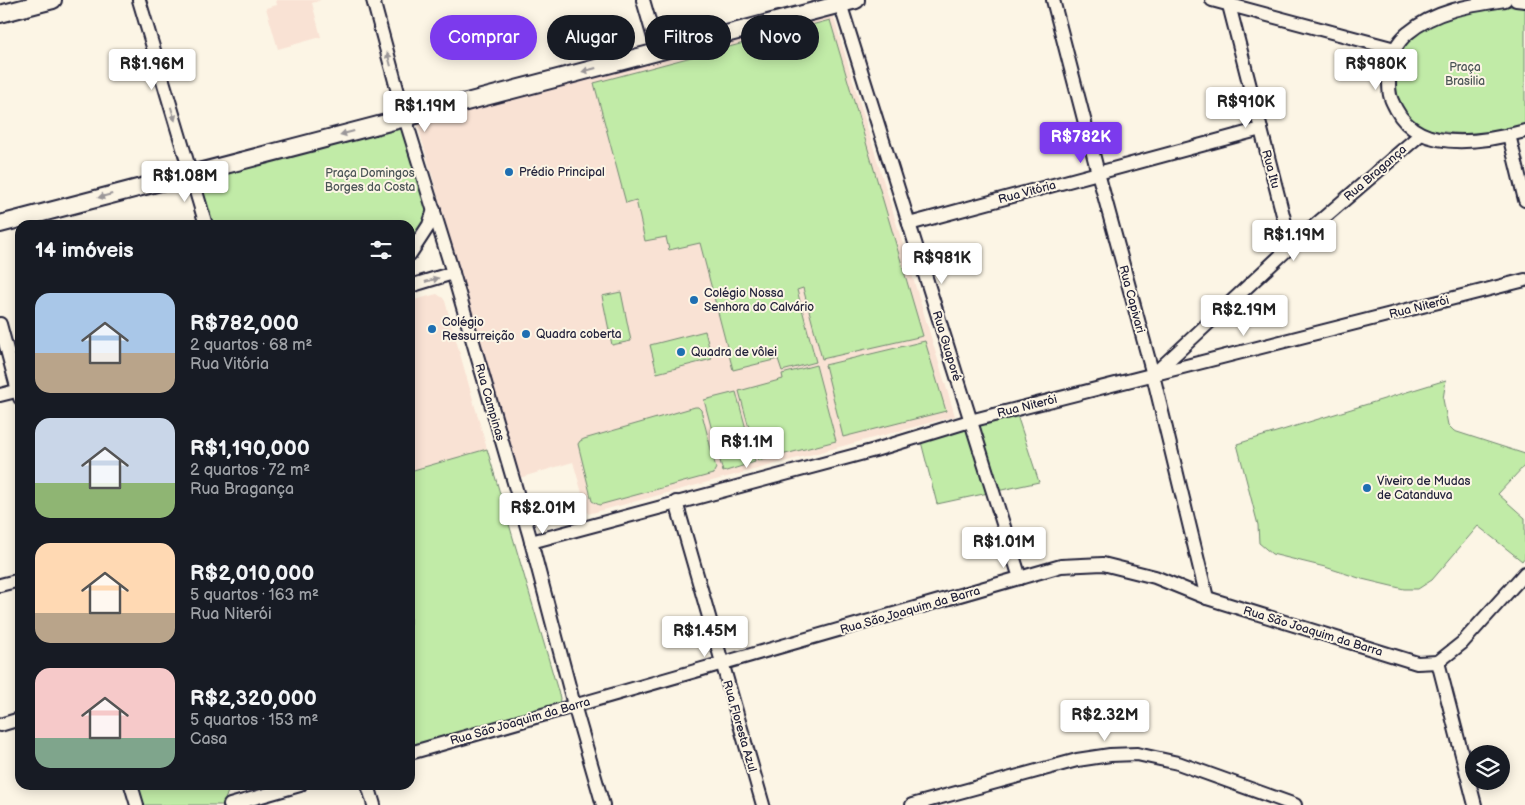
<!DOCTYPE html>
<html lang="pt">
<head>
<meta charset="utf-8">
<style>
	body { margin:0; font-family:"Balsamiq Sans",sans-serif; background:#242831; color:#f1f3f6; height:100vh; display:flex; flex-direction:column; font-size:19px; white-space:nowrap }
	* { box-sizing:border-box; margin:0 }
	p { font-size:16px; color:#9ea1a6 }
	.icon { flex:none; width:28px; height:28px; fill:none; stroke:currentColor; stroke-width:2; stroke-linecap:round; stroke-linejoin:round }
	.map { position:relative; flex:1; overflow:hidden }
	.details { position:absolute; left:15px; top:220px; width:400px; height:570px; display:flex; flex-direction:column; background:#171b24; border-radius:15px; box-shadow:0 2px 12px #0003 }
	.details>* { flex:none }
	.hud { position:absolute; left:430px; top:15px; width:475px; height:45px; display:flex; gap:10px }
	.buttons { position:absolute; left:1465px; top:745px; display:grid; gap:10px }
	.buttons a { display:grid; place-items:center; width:45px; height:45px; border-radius:50%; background:#171b24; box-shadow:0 2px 12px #0003; font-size:25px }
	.price { position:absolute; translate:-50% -42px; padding:0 11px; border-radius:5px; background:#fff; color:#222; font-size:16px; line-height:32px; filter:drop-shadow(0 1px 2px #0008) }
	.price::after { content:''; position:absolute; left:50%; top:30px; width:15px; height:11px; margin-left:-8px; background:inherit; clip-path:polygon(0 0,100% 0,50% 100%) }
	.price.active { background:#7c3aed; color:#fff }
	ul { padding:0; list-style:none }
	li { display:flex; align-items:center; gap:15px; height:125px; padding:0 20px }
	li span { display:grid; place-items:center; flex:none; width:140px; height:100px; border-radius:15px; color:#555 }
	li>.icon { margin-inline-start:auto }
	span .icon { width:60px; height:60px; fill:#fffc; stroke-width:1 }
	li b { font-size:21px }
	h2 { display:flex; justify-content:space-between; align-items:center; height:60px; padding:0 20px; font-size:21px }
	.chip { padding:0 18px; border-radius:22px; background:#171b24; box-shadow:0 2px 12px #0003; font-size:18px; line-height:45px }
	.chip.active { background:#7c3aed; color:#fff }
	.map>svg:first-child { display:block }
</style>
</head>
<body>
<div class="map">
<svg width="1525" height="805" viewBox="0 0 1525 805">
	<rect width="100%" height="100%" fill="#fcf5e5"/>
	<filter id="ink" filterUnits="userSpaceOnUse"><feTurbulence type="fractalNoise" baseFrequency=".02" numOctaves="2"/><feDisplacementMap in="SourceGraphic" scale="10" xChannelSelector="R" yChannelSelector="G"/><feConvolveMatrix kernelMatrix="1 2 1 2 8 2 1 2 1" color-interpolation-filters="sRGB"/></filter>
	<g filter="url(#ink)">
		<g fill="#f9e2d4">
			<path d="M 276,0 L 321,0 L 312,3 L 321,37 L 278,49 L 266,8 L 277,5 Z"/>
			<path d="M 833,15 L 955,416 L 588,514 L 573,462 L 519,478 L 417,123 Z"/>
			<path d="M 437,294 L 443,298 L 445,301 L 487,449 L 410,471 L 410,301 Z"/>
		</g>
		<g fill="#c1eba7" stroke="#728671">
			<path d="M 1504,6 L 1525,8 L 1525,126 C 1519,128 1513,131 1507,132 C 1487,135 1432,135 1416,124 C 1404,115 1397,99 1396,84 C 1396,74 1397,64 1401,54 C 1410,30 1449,14 1473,10 C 1483,8 1494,8 1504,6 Z"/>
			<path d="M 830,20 L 923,336 L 822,359 L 803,288 L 797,290 L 816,362 L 782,371 L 778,359 L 733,370 L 700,243 L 669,250 L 666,237 L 645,241 L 636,200 L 626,203 L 594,83 Z"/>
			<path d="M 402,124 L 430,213 L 410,247 L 410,225 L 211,225 L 197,181 Z"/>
			<path d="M 621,292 L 631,341 L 612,345 L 602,296 Z"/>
			<path d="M 705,331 L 712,359 L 657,373 L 650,345 Z"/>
			<path d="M 925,341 L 946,411 L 843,437 L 825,365 Z"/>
			<path d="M 816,365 L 836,441 L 758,461 L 739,391 L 783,379 L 782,374 Z"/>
			<path d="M 1446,380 L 1443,399 L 1448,425 L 1454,431 L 1525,454 L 1525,465 L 1498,494 L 1525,518 L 1525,557 L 1522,561 L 1478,526 L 1432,580 L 1418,589 L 1404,589 L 1362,579 L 1325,567 L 1272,554 L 1259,543 L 1258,525 L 1237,444 Z"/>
			<path d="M 736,392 L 755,462 L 723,472 L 704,400 Z"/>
			<path d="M 695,407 L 698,407 L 701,410 L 716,468 L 713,474 L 599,505 L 592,501 L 578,444 L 580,441 L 584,439 Z"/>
			<path d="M 1015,409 L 1039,482 L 937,504 L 919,434 Z"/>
			<path d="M 487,449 L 560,698 L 559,707 L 410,753 L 410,471 Z"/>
			<path d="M 131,785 L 234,785 L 230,786 L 223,805 L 137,805 Z"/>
		</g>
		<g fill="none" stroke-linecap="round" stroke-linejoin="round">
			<g stroke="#22223b" stroke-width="16">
				<g id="minor">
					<path d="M 139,0 L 206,225"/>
					<path d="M 373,0 L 405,118 L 453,273 L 529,534 L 574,705 L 603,805"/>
					<path d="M 643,0 L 658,52"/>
					<path d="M 839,0 L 1020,578"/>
					<path d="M 1053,0 L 1098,173 L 1153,375 L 1207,598"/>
					<path d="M 1212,0 L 1395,49"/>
					<path d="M 1505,0 C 1472,5 1435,10 1408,33 C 1399,40 1389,56 1388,69 C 1388,72 1388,76 1389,80 C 1389,85 1389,91 1390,95 C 1391,100 1394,105 1396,109 C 1419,154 1485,142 1525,131"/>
					<path d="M 1516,0 L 1525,1"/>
					<path d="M 1229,5 L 1291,246"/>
					<path d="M 1509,135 L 1525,200"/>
					<path d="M 909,224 L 1261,129"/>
					<path d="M 410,254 L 429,225 L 434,210"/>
					<path d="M 410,286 L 453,273"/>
					<path d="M 0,324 L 20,398"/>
					<path d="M 1155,373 L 1291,246 L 1421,134"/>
					<path d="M 0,395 L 20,390"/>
					<path d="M 676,502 L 763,805"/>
					<path d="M 531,542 L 875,450 L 970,421 L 1525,280"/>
					<path d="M 0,585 L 20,580"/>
					<path d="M 1438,662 L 1475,805"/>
					<path d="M 1438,662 L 1462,643 L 1525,573"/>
					<path d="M 0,725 L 20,719"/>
					<path d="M 410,753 L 1061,566 L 1103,564 L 1155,577 L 1207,598 L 1417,663 L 1438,662"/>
					<path d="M 131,785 L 137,805"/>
					<path d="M 368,785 L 374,805"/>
					<path d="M 230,805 L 300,785"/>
					<path d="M 912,805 L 1077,760 L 1110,755 L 1137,754 L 1178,763 L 1295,805"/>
				</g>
			</g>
			<g stroke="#22223b" stroke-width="20">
				<g id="major">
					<path d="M 0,14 L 53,0"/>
					<path d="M 0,224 L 856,0"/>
				</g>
			</g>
			<use href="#minor" stroke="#fcf5e5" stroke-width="12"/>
			<use href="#major" stroke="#fcf5e5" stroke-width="16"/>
		</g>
		<defs><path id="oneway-solid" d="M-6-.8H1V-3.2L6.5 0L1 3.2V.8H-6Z" transform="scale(1.25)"/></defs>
		<g fill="#9a9698">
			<use href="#oneway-solid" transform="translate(389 59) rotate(-105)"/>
			<use href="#oneway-solid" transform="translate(589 70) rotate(165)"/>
			<use href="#oneway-solid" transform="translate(173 114) rotate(73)"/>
			<use href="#oneway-solid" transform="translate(347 133) rotate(165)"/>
			<use href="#oneway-solid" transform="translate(105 196) rotate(165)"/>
			<use href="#oneway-solid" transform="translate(432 280) rotate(-16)"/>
		</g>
	</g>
	<g fill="#1f6fb2" stroke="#fcf5e5" stroke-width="2">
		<circle cx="509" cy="172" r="5"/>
		<circle cx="694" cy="300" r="5"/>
		<circle cx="432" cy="329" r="5"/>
		<circle cx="526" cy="334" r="5"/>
		<circle cx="681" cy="352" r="5"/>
		<circle cx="1367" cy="488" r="5"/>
	</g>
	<g text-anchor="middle" stroke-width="4" stroke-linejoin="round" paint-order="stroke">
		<g font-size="12" fill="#4a5456" stroke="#fcf5e5">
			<text x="1465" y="71">Praça<tspan x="1465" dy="14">Brasilia</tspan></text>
			<text x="370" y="177">Praça Domingos<tspan x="370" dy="14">Borges da Costa</tspan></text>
		</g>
		<g font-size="12" fill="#22223b" stroke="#fcf5e5">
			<text transform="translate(1271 169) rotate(75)" y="4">Rua Itu</text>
			<text transform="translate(1375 173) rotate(-41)" y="4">Rua Bragança</text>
			<text transform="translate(1027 192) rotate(-15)" y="4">Rua Vitória</text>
			<text transform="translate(1132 299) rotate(75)" y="4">Rua Capivari</text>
			<text transform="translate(1419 307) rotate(-14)" y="4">Rua Niterói</text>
			<text transform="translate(947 346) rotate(73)" y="4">Rua Guaporé</text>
			<text transform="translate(490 402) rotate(74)" y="4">Rua Campinas</text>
			<text transform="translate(1027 406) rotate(-14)" y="4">Rua Niterói</text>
			<text transform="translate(910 610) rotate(-16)" y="4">Rua São Joaquim da Barra</text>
			<text transform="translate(1313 631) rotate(17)" y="4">Rua São Joaquim da Barra</text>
			<text transform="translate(520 721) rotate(-16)" y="4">Rua São Joaquim da Barra</text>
			<text transform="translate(740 726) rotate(74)" y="4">Rua Floresta Azul</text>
		</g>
		<g font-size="12" fill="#22223b" stroke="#fcf5e5" text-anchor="start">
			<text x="519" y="176">Prédio Principal</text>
			<text x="704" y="297">Colégio Nossa<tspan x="704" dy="14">Senhora do Calvário</tspan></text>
			<text x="442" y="326">Colégio<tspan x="442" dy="14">Ressurreição</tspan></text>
			<text x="536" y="338">Quadra coberta</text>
			<text x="691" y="356">Quadra de vôlei</text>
			<text x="1377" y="485">Viveiro de Mudas<tspan x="1377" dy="14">de Catanduva</tspan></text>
		</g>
	</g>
</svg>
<div class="buttons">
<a><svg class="icon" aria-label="layers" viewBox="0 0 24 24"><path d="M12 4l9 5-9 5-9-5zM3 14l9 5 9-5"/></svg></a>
</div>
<b class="price" style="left:152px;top:91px">R$1.96M</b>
<b class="price" style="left:1376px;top:91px">R$980K</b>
<b class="price" style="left:1246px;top:129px">R$910K</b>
<b class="price" style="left:425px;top:133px">R$1.19M</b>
<b class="price active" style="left:1081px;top:164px">R$782K</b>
<b class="price" style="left:185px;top:203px">R$1.08M</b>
<b class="price" style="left:1294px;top:262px">R$1.19M</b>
<b class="price" style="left:942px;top:285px">R$981K</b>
<b class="price" style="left:1244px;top:337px">R$2.19M</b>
<b class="price" style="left:747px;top:469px">R$1.1M</b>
<b class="price" style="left:543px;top:535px">R$2.01M</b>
<b class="price" style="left:1004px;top:569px">R$1.01M</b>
<b class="price" style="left:705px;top:658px">R$1.45M</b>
<b class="price" style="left:1105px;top:742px">R$2.32M</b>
<div class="hud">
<a class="chip active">Comprar</a>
<a class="chip">Alugar</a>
<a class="chip">Filtros</a>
<a class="chip">Novo</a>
</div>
<section class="details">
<h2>14 imóveis<svg class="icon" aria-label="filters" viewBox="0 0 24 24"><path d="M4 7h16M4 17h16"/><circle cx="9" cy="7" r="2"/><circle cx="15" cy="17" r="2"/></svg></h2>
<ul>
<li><span style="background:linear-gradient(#a9c7e8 60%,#b9a48a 0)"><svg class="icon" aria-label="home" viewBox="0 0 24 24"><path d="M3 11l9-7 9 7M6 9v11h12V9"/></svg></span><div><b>R$782,000</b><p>2 quartos · 68 m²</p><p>Rua Vitória</p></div></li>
<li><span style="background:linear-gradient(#c9d6e8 65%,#8fb573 0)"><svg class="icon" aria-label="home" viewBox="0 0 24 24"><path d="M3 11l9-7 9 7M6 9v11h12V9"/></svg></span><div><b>R$1,190,000</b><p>2 quartos · 72 m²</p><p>Rua Bragança</p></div></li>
<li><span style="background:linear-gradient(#ffd9b3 70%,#b9a48a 0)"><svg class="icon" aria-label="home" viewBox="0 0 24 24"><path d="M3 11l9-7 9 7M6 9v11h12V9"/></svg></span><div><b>R$2,010,000</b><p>5 quartos · 163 m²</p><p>Rua Niterói</p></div></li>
<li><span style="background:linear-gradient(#f6c9c9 70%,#7fa58c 0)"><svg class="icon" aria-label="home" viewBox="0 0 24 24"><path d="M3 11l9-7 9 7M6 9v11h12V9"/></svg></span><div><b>R$2,320,000</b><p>5 quartos · 153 m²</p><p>Casa</p></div></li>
</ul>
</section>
</div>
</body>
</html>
